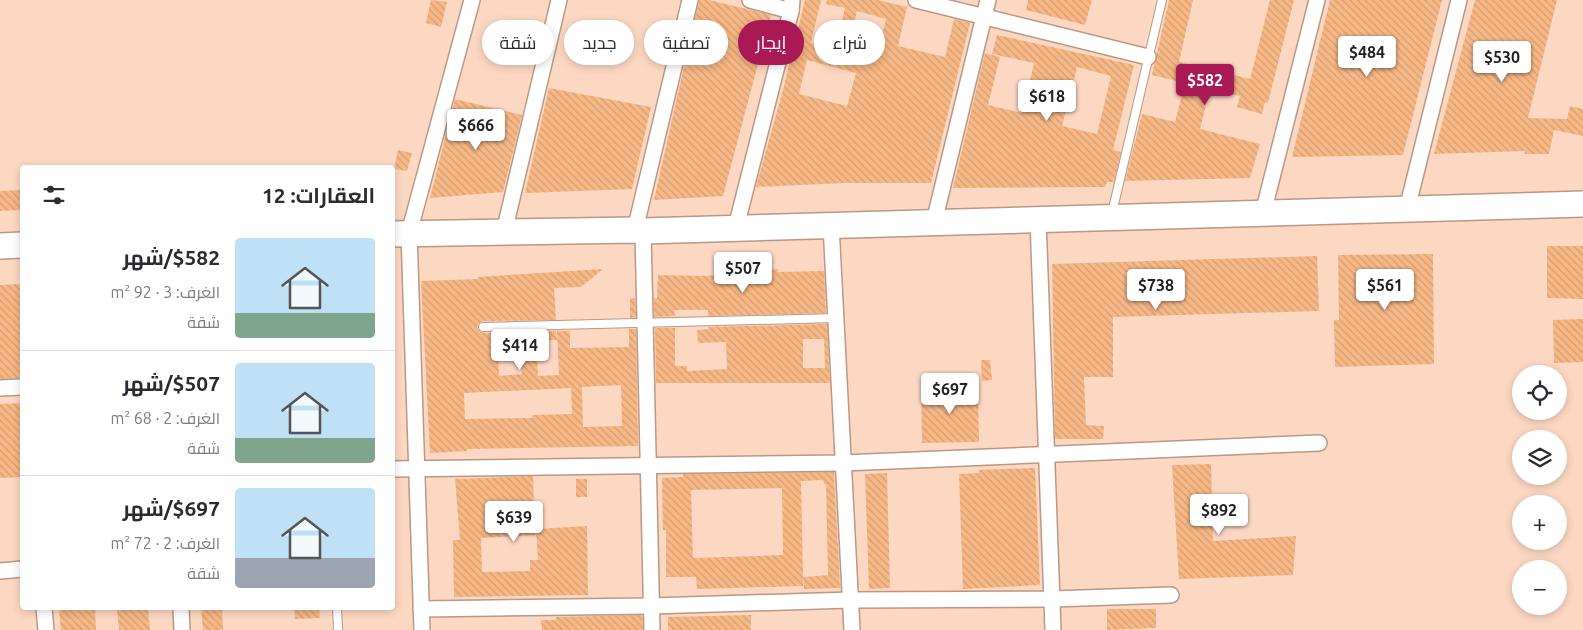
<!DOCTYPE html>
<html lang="ar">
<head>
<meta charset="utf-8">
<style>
	body { margin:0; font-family:Ubuntu,Cairo,sans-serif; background:#f7f7f7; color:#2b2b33; direction:rtl; height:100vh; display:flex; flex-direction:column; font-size:19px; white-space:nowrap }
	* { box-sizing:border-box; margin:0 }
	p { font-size:16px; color:#7c7c81 }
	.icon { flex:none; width:28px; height:28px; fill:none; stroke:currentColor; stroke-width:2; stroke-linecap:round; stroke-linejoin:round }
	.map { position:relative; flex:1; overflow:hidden; direction:ltr }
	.drawer { position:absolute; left:20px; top:165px; width:375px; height:445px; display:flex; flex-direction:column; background:#fff; border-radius:5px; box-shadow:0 2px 8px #0003; direction:rtl }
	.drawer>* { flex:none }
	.guide { position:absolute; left:410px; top:20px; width:475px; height:45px; direction:rtl; display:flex; gap:10px }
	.fabs { position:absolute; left:1512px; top:365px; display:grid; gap:10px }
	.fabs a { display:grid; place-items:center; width:55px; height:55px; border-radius:50%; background:#fff; box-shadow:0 2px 8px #0003; font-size:25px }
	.price { position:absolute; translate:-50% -42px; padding:0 11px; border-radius:5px; background:#fff; color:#222; font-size:16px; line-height:32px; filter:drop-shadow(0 1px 2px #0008) }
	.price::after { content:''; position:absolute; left:50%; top:30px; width:15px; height:11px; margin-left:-8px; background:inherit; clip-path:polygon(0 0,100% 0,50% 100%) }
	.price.active { background:#a91954; color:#fff }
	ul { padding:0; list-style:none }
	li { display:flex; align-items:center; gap:15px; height:125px; padding:0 20px }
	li+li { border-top:1px solid #e1e1e2 }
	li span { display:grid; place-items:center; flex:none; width:140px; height:100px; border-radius:5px; color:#555 }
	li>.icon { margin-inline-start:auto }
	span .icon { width:60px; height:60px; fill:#fffc; stroke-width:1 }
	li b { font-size:21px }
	h2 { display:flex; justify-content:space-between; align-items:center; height:60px; padding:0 20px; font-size:21px }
	.tag { padding:0 18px; border-radius:22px; background:#fff; box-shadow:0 2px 8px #0003; font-size:18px; line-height:45px }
	.tag.active { background:#a91954; color:#fff }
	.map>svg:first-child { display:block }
</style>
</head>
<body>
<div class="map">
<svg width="1583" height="630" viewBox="0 0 1583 630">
	<defs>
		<pattern id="building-back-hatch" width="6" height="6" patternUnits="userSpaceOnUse" patternTransform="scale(1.25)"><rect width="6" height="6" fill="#f7b886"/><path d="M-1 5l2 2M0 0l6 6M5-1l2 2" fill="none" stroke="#d39d72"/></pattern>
	</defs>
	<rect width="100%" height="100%" fill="#fcd8c2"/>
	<g fill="url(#building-back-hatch)" fill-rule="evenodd">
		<path d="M 431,0 L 447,2 L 441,27 L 426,23 Z"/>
		<path d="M 699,0 L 709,0 L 771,15 L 723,196 L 654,200 Z"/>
		<path d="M 805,0 L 821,0 L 811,43 L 835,49 L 845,8 L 826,4 L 827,0 L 878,0 L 907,7 L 898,46 L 945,57 L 954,19 L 970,23 L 931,183 L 845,183 L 756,187 L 783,90 ZM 857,11 L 886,19 L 876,59 L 846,52 ZM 807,60 L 856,73 L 847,106 L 799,94 Z"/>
		<path d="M 1028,0 L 1092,0 L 1085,25 L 1026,10 Z"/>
		<path d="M 1169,0 L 1193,0 L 1179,62 L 1250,79 L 1270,0 L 1294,0 L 1268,103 L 1265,102 L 1262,114 L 1237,107 L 1240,96 L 1210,89 L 1200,129 L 1260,144 L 1250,178 L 1125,181 L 1142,114 L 1175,122 L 1185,83 L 1152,75 Z"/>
		<path d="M 1330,0 L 1442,0 L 1403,155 L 1292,157 Z"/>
		<path d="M 1475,0 L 1557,0 L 1528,118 L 1567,119 L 1570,106 L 1583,109 L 1583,136 L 1554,130 L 1549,154 L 1524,154 L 1525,151 L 1434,154 Z"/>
		<path d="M 997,35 L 1134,65 L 1113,150 L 1121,152 L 1114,182 L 1107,182 L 1105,187 L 953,188 L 985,53 L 1000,57 L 988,105 L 1022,113 L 1034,63 L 992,54 ZM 1077,67 L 1111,76 L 1097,134 L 1062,126 Z"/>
		<path d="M 549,88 L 651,107 L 632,189 L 525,193 Z"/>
		<path d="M 455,99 L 522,115 L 503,192 L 430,198 Z"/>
		<path d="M 398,150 L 412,153 L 407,171 L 394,169 Z"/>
		<path d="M 22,190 L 22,210 L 0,211 L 0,191 Z"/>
		<path d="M 1547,246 L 1583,246 L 1583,299 L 1547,298 Z"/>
		<path d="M 1433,254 L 1434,364 L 1335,367 L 1334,320 L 1339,320 L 1338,255 Z"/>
		<path d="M 1317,256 L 1319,311 L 1113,317 L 1113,377 L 1084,377 L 1086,425 L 1104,426 L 1103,439 L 1055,439 L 1052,264 Z"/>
		<path d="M 603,269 L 581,287 L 554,288 L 556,320 L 483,321 L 478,324 L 477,328 L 483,333 L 556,331 L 557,340 L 536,340 L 538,376 L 559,375 L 557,331 L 570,331 L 570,348 L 629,347 L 629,329 L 636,329 L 638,446 L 467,449 L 467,451 L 430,453 L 421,281 L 478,279 L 478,277 ZM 520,345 L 522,374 L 499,376 L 498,346 ZM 621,385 L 622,426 L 583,427 L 582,387 ZM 571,388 L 572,414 L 532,415 L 532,418 L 465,419 L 464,393 Z"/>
		<path d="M 778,269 L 778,272 L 824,271 L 826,313 L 708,316 L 708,310 L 674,310 L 675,316 L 654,317 L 654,298 L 657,298 L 658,275 L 706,276 Z"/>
		<path d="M 21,284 L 22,378 L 0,379 L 0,285 Z"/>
		<path d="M 630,298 L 635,298 L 636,317 L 630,318 Z"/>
		<path d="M 1583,319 L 1583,362 L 1554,363 L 1553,320 Z"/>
		<path d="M 827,324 L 830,383 L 656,383 L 655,328 L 675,328 L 675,366 L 687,366 L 687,371 L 727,369 L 726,342 L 698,343 L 697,330 L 709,329 L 708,327 ZM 803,339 L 824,339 L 825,368 L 803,368 Z"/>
		<path d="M 981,360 L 990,360 L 992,380 L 982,381 Z"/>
		<path d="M 978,387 L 979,442 L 922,443 L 921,389 Z"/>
		<path d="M 22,403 L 22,477 L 0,478 L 0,404 Z"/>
		<path d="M 1211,464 L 1213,541 L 1296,536 L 1293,575 L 1179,579 L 1172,465 Z"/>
		<path d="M 1035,468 L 1040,585 L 963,589 L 959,474 L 979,473 L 979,470 Z"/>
		<path d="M 834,472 L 840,588 L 804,589 L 803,577 L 803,586 L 697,589 L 696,577 L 666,577 L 666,530 L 663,530 L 662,478 L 683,477 L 683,474 ZM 823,480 L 824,484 L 826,484 L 828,575 L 803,577 L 801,481 ZM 782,488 L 783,555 L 693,558 L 691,490 Z"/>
		<path d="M 887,473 L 890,588 L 869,589 L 865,474 Z"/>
		<path d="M 533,476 L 535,535 L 481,538 L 482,572 L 530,571 L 530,560 L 538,560 L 536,529 L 587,526 L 588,595 L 454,597 L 453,540 L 460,540 L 455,479 Z"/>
		<rect x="576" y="479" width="11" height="18"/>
		<path d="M 59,608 L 95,608 L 96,630 L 61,630 Z"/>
		<path d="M 117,608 L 148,608 L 150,630 L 119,630 Z"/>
		<path d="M 201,608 L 222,608 L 223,630 L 203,630 Z"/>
		<path d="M 294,608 L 319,608 L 320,618 L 295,619 Z"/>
		<path d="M 1107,609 L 1156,609 L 1156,628 L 1107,630 Z"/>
		<path d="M 642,615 L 643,630 L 542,630 L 541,620 L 556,620 L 556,617 Z"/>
		<path d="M 751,615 L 751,630 L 668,630 L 668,617 Z"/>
	</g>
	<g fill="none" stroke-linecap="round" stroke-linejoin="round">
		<g stroke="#ba9884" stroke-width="10">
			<g id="service">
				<path d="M 1112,213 L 1162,0"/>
				<path d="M 483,327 L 836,318"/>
				<path d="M 337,608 L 338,630"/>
			</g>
		</g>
		<g stroke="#ba9884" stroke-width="18">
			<g id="minor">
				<path d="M 750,0 L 791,11"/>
				<path d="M 916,0 L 1148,57"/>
				<path d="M 1407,209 L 1459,0"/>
				<path d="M 1263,213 L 1317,0"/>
				<path d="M 1038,219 L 1053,630"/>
				<path d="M 934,222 L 988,0"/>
				<path d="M 831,225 L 852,630"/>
				<path d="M 736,227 L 791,11 L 792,0"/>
				<path d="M 635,230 L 690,0"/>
				<path d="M 643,231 L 652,630"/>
				<path d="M 504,232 L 559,0"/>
				<path d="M 0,388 L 22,387"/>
				<path d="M 392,469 L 843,463 L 1319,443"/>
				<path d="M 0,571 L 22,569"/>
				<path d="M 44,608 L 46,630"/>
				<path d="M 181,608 L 182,630"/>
				<path d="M 421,609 L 651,606 L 850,600 L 1053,599 L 1171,595"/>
				<path d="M 422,630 L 409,233 L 472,0"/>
			</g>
		</g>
		<g stroke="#ba9884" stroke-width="28">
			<g id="primary">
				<path d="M 392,234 L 635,230 L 643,231 L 1583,204"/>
				<path d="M 0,246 L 22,245"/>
			</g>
		</g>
		<use href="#service" stroke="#fff" stroke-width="8"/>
		<use href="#minor" stroke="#fff" stroke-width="15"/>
		<use href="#primary" stroke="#fff" stroke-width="25"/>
	</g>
</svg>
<div class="fabs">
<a><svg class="icon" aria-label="locate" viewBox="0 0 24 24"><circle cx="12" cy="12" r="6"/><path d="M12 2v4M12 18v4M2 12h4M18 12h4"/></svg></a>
<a><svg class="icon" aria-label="layers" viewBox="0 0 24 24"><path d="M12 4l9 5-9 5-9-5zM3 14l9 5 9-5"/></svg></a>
<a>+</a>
<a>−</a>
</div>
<b class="price" style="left:1367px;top:78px">$484</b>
<b class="price" style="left:1502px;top:83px">$530</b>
<b class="price active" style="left:1205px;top:106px">$582</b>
<b class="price" style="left:1047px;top:122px">$618</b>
<b class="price" style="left:476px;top:151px">$666</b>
<b class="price" style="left:743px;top:294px">$507</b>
<b class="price" style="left:1156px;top:311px">$738</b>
<b class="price" style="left:1385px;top:311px">$561</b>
<b class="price" style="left:520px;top:371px">$414</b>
<b class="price" style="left:950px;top:415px">$697</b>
<b class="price" style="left:1219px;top:536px">$892</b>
<b class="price" style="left:514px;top:543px">$639</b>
<div class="guide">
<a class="tag">شراء</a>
<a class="tag active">إيجار</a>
<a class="tag">تصفية</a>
<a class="tag">جديد</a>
<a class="tag">شقة</a>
</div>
<section class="drawer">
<h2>العقارات: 12<svg class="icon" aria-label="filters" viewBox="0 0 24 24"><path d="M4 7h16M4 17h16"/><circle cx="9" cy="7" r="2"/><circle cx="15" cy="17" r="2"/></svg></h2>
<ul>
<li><span style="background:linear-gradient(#bfe0f5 75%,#7fa58c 0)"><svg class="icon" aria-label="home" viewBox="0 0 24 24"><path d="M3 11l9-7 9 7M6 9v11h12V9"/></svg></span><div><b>$582/شهر</b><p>الغرف: 3 · 92 m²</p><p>شقة</p></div></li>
<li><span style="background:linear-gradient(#bfe0f5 75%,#7fa58c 0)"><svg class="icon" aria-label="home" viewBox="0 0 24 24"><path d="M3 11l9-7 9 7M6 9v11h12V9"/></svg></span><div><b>$507/شهر</b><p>الغرف: 2 · 68 m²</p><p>شقة</p></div></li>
<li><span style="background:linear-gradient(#bfe0f5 70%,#9aa5b1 0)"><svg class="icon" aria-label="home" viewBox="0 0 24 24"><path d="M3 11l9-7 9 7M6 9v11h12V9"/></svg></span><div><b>$697/شهر</b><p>الغرف: 2 · 72 m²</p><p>شقة</p></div></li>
</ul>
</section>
</div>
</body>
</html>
